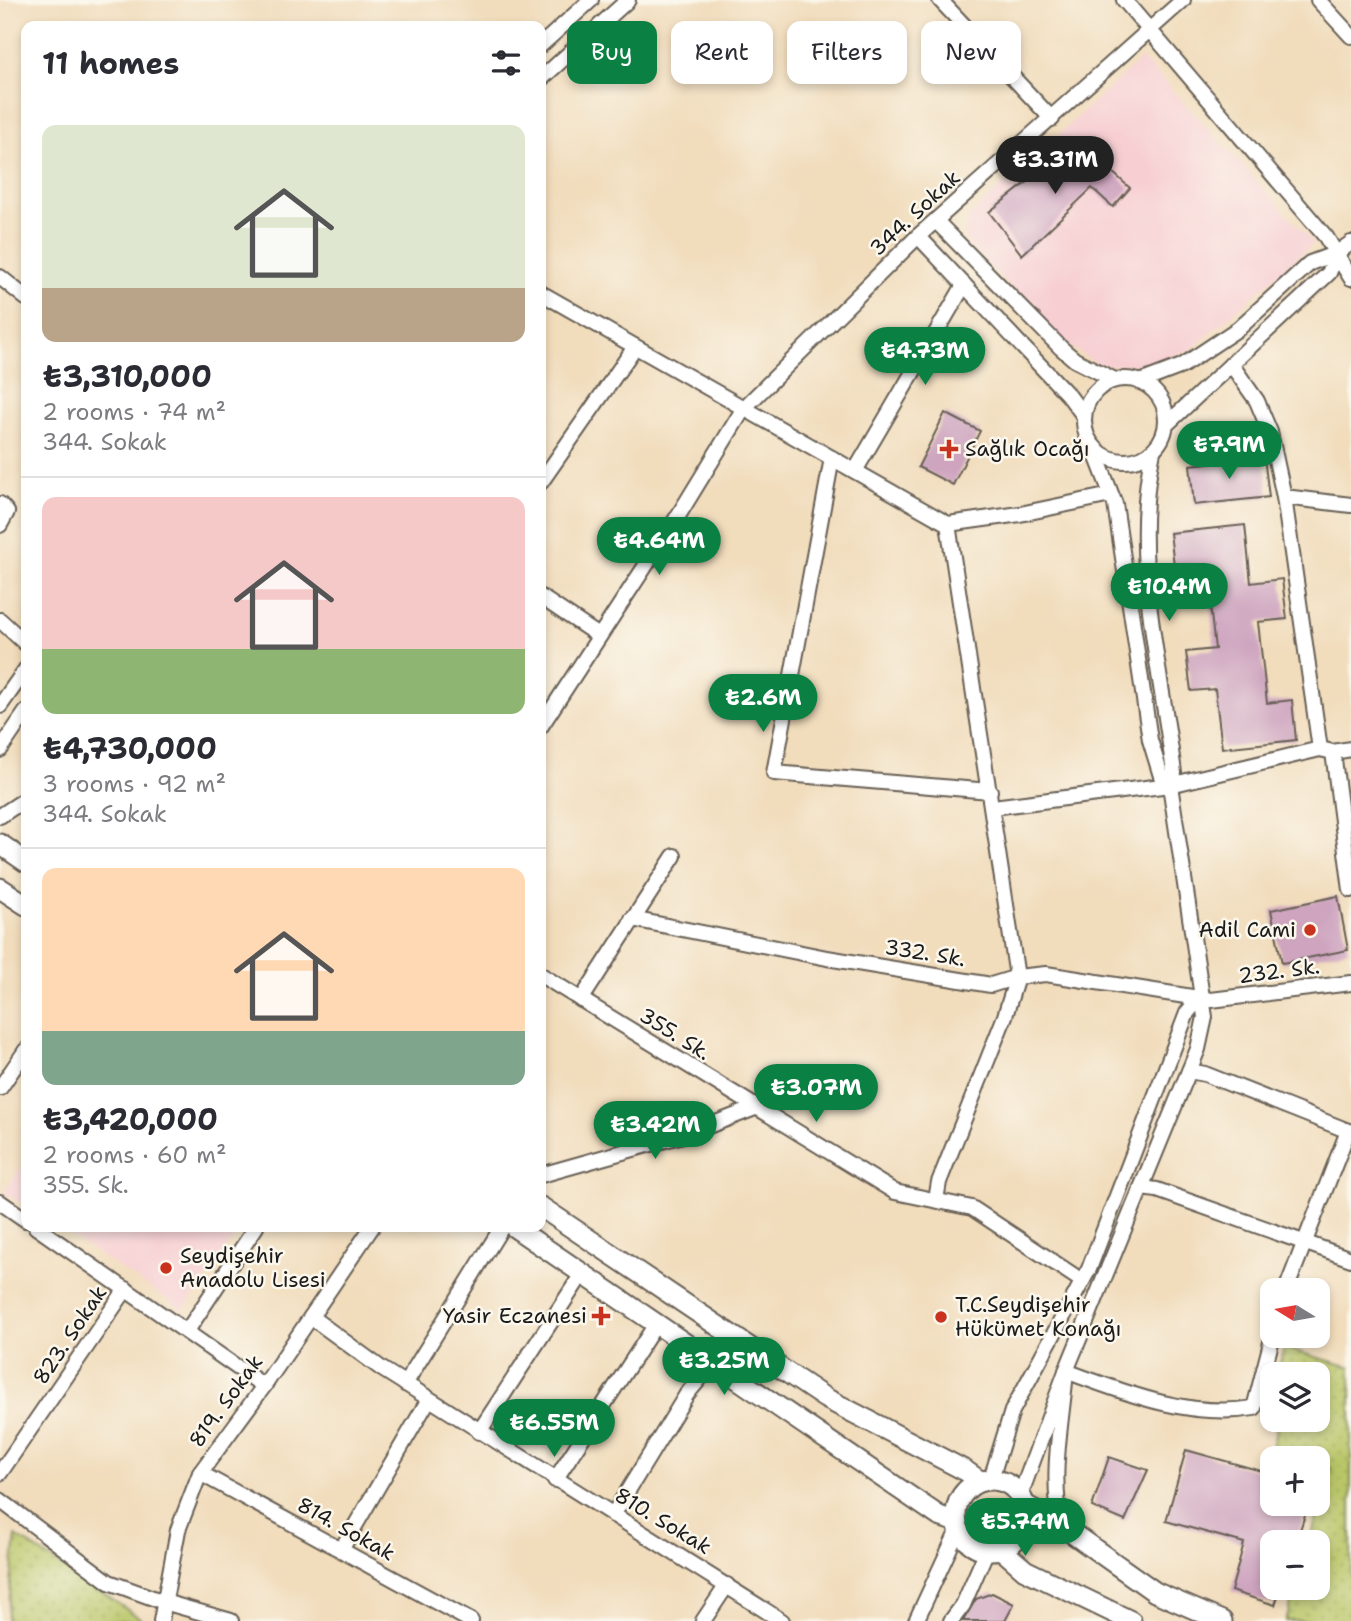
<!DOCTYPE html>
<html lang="en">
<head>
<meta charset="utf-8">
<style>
	body { margin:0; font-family:"Shantell Sans",sans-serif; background:#f2f2f3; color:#2b2b33; height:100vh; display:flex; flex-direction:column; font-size:26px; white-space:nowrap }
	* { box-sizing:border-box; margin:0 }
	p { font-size:23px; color:#7c7c81 }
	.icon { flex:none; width:38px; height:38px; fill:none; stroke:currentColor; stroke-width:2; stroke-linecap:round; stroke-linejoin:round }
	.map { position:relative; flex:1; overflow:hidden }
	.sheet { position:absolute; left:21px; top:21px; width:525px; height:1211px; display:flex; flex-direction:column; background:#fff; border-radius:14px; box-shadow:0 4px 10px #0003 }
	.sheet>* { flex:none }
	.hud { position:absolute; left:567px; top:21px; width:665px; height:63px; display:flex; gap:14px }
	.needle { width:46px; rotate:281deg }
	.controls { position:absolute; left:1260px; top:1278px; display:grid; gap:14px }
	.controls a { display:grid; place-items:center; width:70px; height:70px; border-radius:14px; background:#fff; box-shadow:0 4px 10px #0003; font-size:35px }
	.price { position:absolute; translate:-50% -60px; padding:0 16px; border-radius:24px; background:#0b8043; color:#fff; font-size:23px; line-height:46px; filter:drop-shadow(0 2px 4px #0008) }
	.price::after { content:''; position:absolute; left:50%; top:42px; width:21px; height:16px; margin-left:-10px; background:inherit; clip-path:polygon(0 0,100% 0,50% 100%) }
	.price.current { background:#222; color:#fff }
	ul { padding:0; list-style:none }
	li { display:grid; align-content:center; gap:14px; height:371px; padding:0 21px }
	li+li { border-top:2px solid #e1e1e2 }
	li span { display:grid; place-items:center; height:217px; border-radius:14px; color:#555 }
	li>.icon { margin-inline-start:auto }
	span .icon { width:126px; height:126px; fill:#fffc; stroke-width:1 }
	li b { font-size:30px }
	h2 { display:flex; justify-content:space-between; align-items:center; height:84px; padding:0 21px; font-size:30px }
	.chip { padding:0 24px; border-radius:14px; background:#fff; box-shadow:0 4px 10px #0003; font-size:24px; line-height:63px }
	.chip.current { background:#0b8043; color:#fff }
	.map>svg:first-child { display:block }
</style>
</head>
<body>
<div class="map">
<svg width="1351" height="1621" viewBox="0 0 1351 1621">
	<defs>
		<pattern id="park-dots" width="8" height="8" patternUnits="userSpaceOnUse" patternTransform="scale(1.75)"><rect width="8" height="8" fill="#b9c668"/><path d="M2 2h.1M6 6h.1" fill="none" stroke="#9eaa5a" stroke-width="1.8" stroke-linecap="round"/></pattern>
	</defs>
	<rect width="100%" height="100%" fill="#fbf7ec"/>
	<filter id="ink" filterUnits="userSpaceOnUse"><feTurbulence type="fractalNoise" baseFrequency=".0143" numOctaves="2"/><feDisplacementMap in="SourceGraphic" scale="14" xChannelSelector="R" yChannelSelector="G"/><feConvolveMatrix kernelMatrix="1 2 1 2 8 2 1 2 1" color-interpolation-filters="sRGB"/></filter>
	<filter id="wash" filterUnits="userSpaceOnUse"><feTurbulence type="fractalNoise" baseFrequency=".00686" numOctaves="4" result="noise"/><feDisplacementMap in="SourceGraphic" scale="28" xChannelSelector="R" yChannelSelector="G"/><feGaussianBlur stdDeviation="1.57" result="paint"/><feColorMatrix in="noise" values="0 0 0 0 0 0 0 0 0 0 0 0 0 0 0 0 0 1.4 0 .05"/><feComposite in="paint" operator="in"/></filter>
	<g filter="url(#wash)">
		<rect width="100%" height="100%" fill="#f1dcbb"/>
		<g fill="#f7cfd3">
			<path d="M 1142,58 L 1314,243 L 1191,350 L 1141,365 L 1099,365 L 1065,343 L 964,240 L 969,216 Z"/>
			<path d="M 26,1161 L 26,1207 L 4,1192 Z"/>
			<path d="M 57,1227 L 242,1227 L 183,1310 Z"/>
		</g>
		<g fill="url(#park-dots)" stroke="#6a7142" stroke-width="2">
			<path d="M 1284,1348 L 1351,1367 L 1351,1621 L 1286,1621 L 1296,1587 L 1318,1587 L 1318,1542 L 1310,1542 L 1331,1468 L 1318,1464 L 1318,1458 L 1294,1458 L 1271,1451 L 1279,1419 L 1318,1419 L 1318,1374 L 1277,1374 Z"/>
			<path d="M 16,1536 L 140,1618 L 140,1621 L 7,1621 Z"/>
		</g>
		<g id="blocks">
			<g fill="#cea4bf">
				<path d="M 1079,142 L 1130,188 L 1113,207 L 1092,188 L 1022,255 L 989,212 Z"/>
				<path d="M 945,413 L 980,431 L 953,485 L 918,467 Z"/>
				<path d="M 1264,457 L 1269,497 L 1194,505 L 1190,465 Z"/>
				<path d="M 1245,525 L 1251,583 L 1282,579 L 1287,619 L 1258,622 L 1267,703 L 1292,700 L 1296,740 L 1222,748 L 1215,689 L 1191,691 L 1186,652 L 1215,649 L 1206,570 L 1175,573 L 1170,533 Z"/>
				<path d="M 1338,896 L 1348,950 L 1282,963 L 1271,910 Z"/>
				<path d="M 1186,1450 L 1272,1474 L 1272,1503 L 1309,1503 L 1296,1542 L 1272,1542 L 1272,1587 L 1281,1587 L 1275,1605 L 1231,1591 L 1244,1543 L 1166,1521 Z"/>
				<path d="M 1109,1457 L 1148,1470 L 1125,1521 L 1092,1507 Z"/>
				<path d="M 992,1593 L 1014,1604 L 1005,1621 L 963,1621 L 976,1599 Z"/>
			</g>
		</g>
	</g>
	<g filter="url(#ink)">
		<use href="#blocks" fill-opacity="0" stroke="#675f54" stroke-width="2"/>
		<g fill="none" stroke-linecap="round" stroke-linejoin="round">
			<g stroke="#675f54" stroke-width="18">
				<g id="minor">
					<path d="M 940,0 L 1052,119"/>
					<path d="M 1124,0 L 1326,237 L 1351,278"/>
					<path d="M 1318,0 L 1351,36"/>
					<path d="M 541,45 L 591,0"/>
					<path d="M 541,79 L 628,0"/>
					<path d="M 936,221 L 1061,348 L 1075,360 L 1115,380"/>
					<path d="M 918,236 L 1069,396 L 1084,416"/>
					<path d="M 0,277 L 26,298"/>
					<path d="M 541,293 L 948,524 L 1020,514 L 1111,495"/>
					<circle cx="1125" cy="420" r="41"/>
					<path d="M 1140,382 L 1182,366 L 1239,328 L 1310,263 L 1337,253 L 1351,243"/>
					<path d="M 1166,425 L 1329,273 L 1337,253"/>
					<path d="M 1093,447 L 1115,504 L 1150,740 L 1161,776 L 1170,785"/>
					<path d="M 832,458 L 774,773 L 990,791"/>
					<path d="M 855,471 L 964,285"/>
					<path d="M 541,482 L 635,347"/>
					<path d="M 1284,497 L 1351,505"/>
					<path d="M 0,504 L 7,512 L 0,525"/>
					<path d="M 541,597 L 599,636"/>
					<path d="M 0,620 L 26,644"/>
					<path d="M 0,706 L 26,669"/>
					<path d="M 541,726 L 678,516 L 744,408 L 916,238 L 1183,0"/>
					<path d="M 1320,749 L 1333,752 L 1351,890"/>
					<path d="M 0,750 L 26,712"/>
					<path d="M 1333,752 L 1351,749"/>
					<path d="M 993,807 L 1170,785 L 1320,749 L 1284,497 L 1270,432 L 1257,401 L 1231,364"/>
					<path d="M 0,816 L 26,799"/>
					<path d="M 632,919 L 827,958 L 991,985 L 1017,977 L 1046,974 L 1211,1000 L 1351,983"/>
					<path d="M 541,975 L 895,1192 L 972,1208 L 1082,1281"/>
					<path d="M 581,1000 L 674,856"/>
					<path d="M 1189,1071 L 1205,1074 L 1351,1132"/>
					<path d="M 0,1088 L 26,1050"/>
					<path d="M 541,1175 L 690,1133 L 755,1108"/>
					<path d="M 1141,1188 L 1157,1190 L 1351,1259"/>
					<path d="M 936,1200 L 939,1182 L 1005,1016 L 1017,977 L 948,524"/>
					<path d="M 0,1202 L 26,1220"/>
					<path d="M 36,1227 L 264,1386"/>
					<path d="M 1286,1290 L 1348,1131"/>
					<path d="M 311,1317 L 382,1369 L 782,1621"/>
					<path d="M 187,1331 L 256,1227"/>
					<path d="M 405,1384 L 502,1227"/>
					<path d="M 479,1432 L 582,1274"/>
					<path d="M 0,1473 L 126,1289"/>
					<path d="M 200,1473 L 471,1621"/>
					<path d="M 991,1479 L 1012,1411 L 1089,1269 L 1187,1013 L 1200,997"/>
					<path d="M 555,1480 L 656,1324"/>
					<path d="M 1020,1496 L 1066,1371 L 1198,1049 L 1205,1017 L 1170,785 L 1174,773 C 1161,667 1130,558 1153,451"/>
					<path d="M 0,1500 L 109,1582 L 164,1602 L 231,1621"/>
					<path d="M 613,1515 L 687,1394 L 712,1364"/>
					<path d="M 1062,1527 C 1049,1477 1062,1422 1066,1371 C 1125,1393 1191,1419 1254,1408 L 1273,1335"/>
					<path d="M 341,1550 L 429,1399"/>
					<path d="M 161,1621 L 178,1530 L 200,1473 L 264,1386 L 372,1227"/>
					<path d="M 703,1621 L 727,1585"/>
					<path d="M 916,1621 L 959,1528"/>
					<path d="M 951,1621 L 963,1605 L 987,1550"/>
				</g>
			</g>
			<g stroke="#675f54" stroke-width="23">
				<g id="major">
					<path d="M 0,844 L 26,862"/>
					<path d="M 0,888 L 26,905"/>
					<path d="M 541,1207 L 825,1398 L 966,1471 L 980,1481"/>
					<path d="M 514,1227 L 939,1516 L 957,1522"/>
					<circle cx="991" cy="1515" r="35"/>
					<path d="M 1025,1505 L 1055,1521 L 1155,1592 L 1222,1621"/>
					<path d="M 1000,1548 L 1025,1570 L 1131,1621"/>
				</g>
			</g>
			<use href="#minor" stroke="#fff" stroke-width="14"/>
			<use href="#major" stroke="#fff" stroke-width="19"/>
		</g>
	</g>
	<g fill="#c8321e" stroke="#fbf7ec" stroke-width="2.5">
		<path d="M945.5 438.5h7v7h7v7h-7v7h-7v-7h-7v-7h7z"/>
		<circle cx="1310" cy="930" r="7"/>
		<circle cx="166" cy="1268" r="7"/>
		<path d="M597.5 1305.5h7v7h7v7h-7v7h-7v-7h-7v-7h7z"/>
		<circle cx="941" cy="1317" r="7"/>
	</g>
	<g text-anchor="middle" stroke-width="5" stroke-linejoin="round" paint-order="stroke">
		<g font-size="21" fill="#1c1c1c" stroke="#fbf7ec">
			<text transform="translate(915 213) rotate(-43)" y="7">344. Sokak</text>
			<text transform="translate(925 953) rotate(9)" y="7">332. Sk.</text>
			<text transform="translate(1279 971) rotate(-7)" y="7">232. Sk.</text>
			<text transform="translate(675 1034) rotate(32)" y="7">355. Sk.</text>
			<text transform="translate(70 1335) rotate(-56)" y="7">823. Sokak</text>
			<text transform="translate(226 1401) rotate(-54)" y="7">819. Sokak</text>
			<text transform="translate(663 1521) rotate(31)" y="7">810. Sokak</text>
			<text transform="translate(346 1529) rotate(29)" y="7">814. Sokak</text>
		</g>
		<g font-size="21" fill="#1c1c1c" stroke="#fbf7ec" text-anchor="start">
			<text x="965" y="456">Sağlık Ocağı</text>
			<text x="1296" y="937" text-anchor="end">Adil Cami</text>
			<text x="180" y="1263">Seydişehir<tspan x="180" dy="24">Anadolu Lisesi</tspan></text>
			<text x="955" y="1312">T.C.Seydişehir<tspan x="955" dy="24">Hükümet Konağı</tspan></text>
			<text x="587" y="1323" text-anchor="end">Yasir Eczanesi</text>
		</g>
	</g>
</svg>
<div class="controls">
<a><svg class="needle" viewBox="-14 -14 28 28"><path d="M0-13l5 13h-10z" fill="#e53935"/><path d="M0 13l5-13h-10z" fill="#7c7c81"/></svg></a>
<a><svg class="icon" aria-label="layers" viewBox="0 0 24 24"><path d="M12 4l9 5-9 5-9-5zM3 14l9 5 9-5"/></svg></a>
<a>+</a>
<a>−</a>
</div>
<b class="price current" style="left:1055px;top:196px">₺3.31M</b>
<b class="price" style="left:925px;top:387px">₺4.73M</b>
<b class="price" style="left:1229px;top:481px">₺7.9M</b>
<b class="price" style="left:659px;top:577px">₺4.64M</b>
<b class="price" style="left:1169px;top:623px">₺10.4M</b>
<b class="price" style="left:763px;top:734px">₺2.6M</b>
<b class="price" style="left:816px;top:1124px">₺3.07M</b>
<b class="price" style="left:655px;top:1161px">₺3.42M</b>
<b class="price" style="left:724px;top:1397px">₺3.25M</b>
<b class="price" style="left:554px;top:1459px">₺6.55M</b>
<b class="price" style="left:1025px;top:1558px">₺5.74M</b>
<div class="hud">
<a class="chip current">Buy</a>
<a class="chip">Rent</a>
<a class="chip">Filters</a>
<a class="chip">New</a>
</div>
<section class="sheet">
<h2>11 homes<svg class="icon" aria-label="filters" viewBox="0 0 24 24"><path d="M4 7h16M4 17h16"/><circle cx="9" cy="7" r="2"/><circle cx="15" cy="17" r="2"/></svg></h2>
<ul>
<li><span style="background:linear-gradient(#dfe7d0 75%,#b9a48a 0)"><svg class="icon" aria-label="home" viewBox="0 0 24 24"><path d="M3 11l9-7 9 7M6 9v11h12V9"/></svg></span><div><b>₺3,310,000</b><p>2 rooms · 74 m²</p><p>344. Sokak</p></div></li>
<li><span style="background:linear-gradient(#f6c9c9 70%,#8fb573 0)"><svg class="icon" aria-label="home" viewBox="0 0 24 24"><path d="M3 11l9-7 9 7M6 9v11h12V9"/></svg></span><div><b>₺4,730,000</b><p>3 rooms · 92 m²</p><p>344. Sokak</p></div></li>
<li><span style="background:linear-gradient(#ffd9b3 75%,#7fa58c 0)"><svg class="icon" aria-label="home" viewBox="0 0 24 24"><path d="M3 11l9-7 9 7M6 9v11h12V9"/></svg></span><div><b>₺3,420,000</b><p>2 rooms · 60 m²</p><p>355. Sk.</p></div></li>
</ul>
</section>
</div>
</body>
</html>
